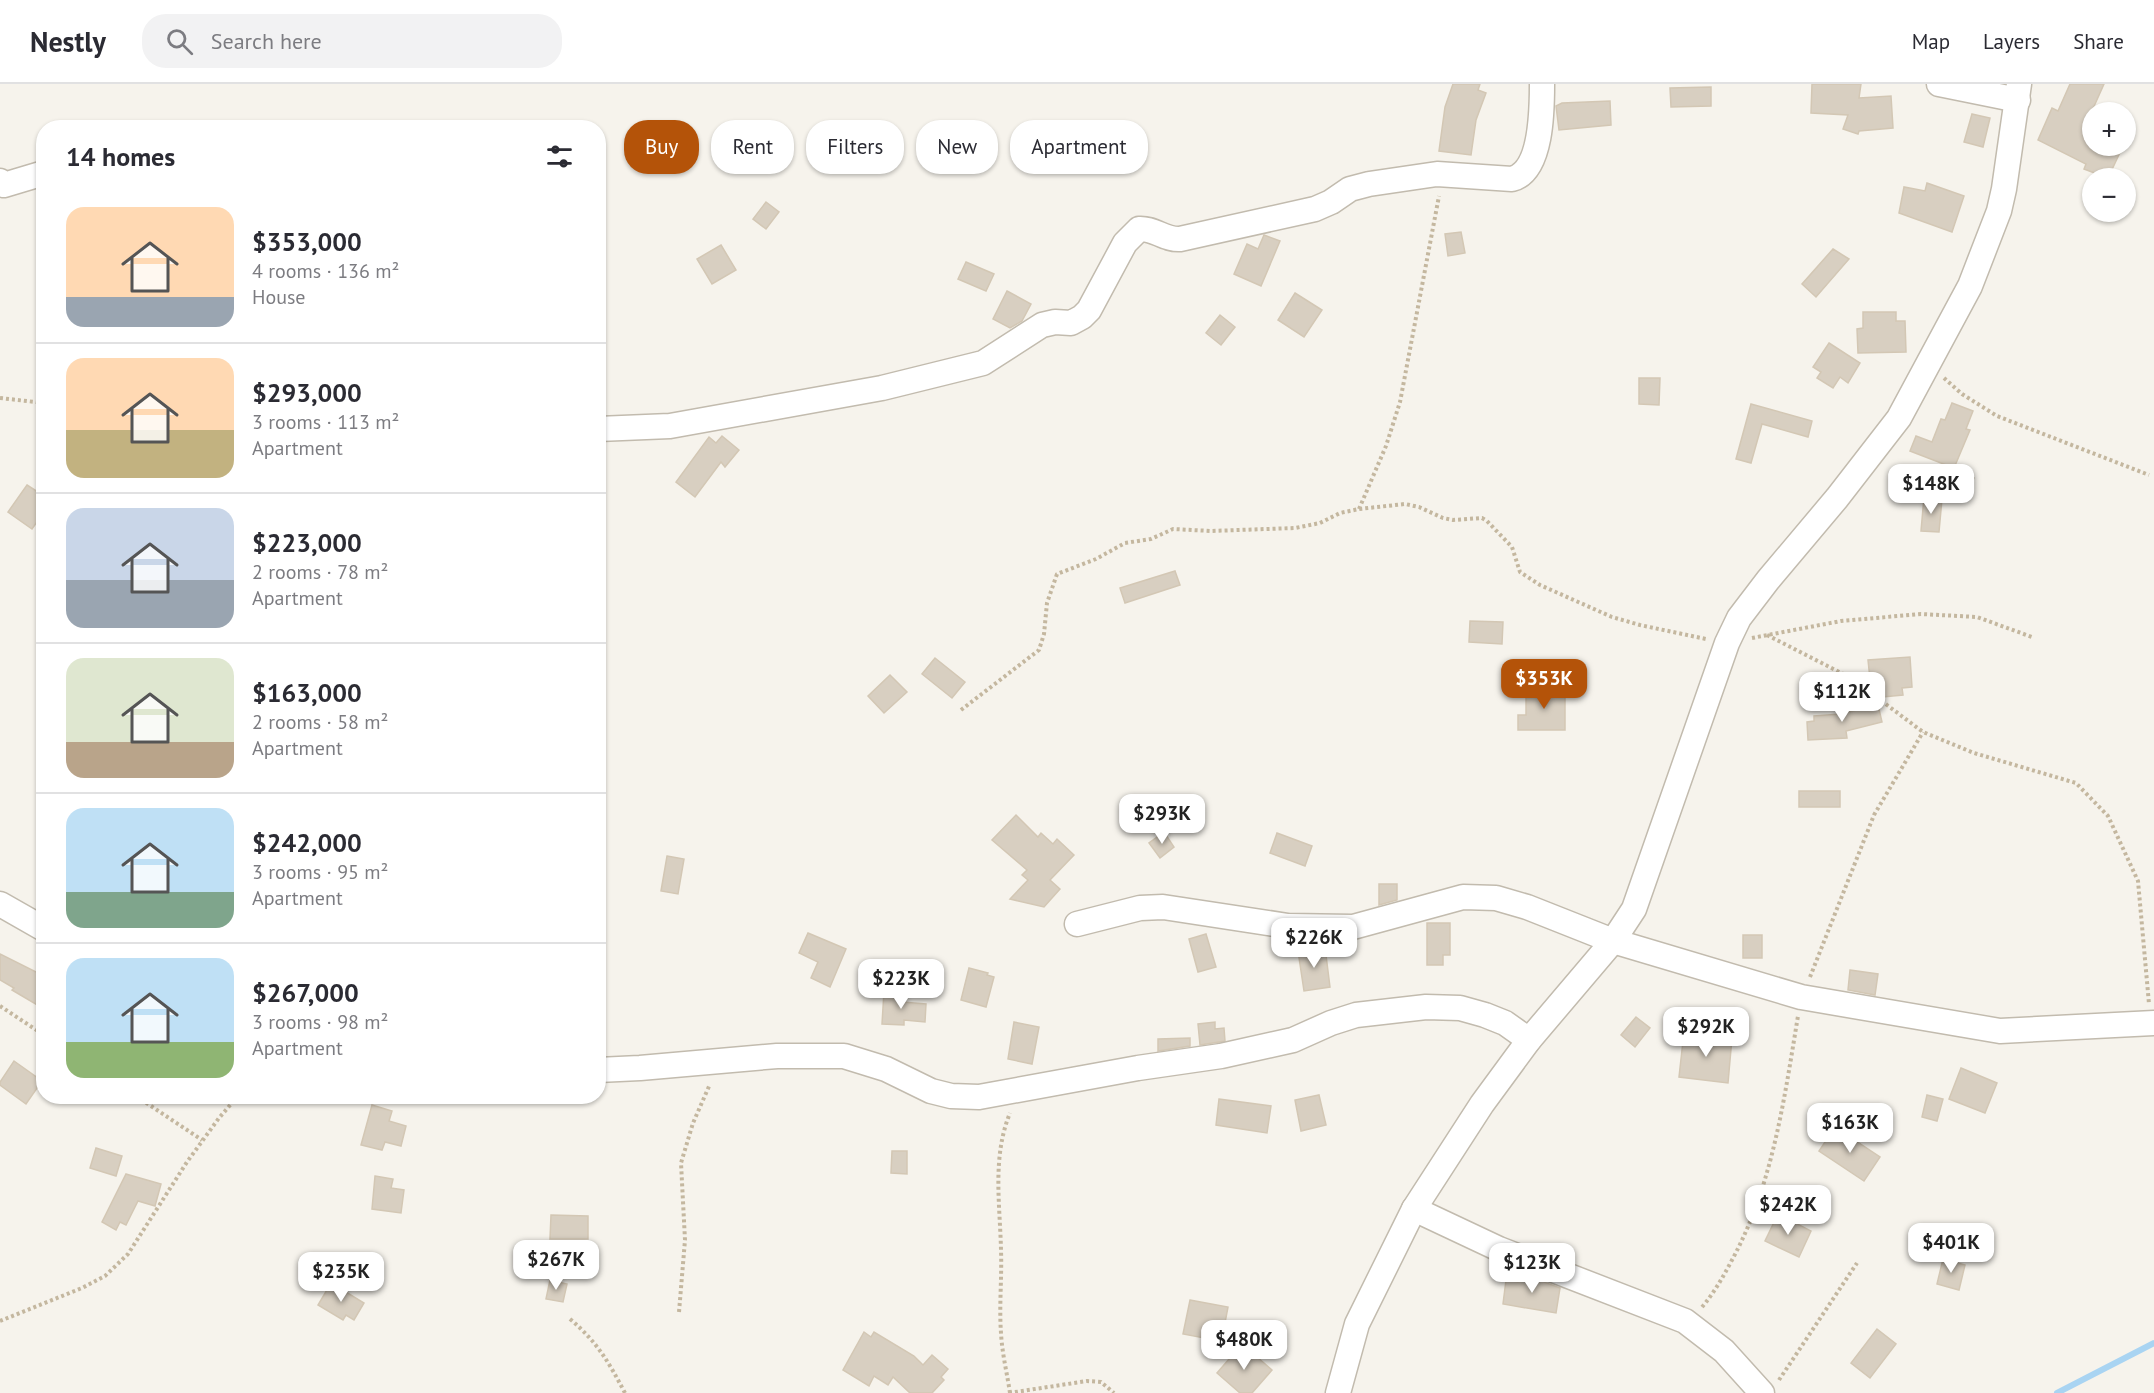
<!DOCTYPE html>
<html lang="en">
<head>
<meta charset="utf-8">
<style>
	body { margin:0; font-family:"PT Sans",sans-serif; background:#f2f2f3; color:#2b2b33; height:100vh; display:flex; flex-direction:column; font-size:22px; white-space:nowrap }
	* { box-sizing:border-box; margin:0 }
	p { font-size:20px; color:#7c7c81 }
	.icon { flex:none; width:33px; height:33px; fill:none; stroke:currentColor; stroke-width:2; stroke-linecap:round; stroke-linejoin:round }
	.map { position:relative; flex:1; overflow:hidden }
	.details { position:absolute; left:36px; top:36px; width:570px; height:984px; display:flex; flex-direction:column; background:#fff; border-radius:24px; box-shadow:0 2px 4px #0004 }
	.details>* { flex:none }
	.hud { position:absolute; left:624px; top:36px; width:570px; height:54px; display:flex; gap:12px }
	.tools { position:absolute; left:2082px; top:18px; display:grid; gap:12px }
	.tools a { display:grid; place-items:center; width:54px; height:54px; border-radius:50%; background:#fff; box-shadow:0 2px 4px #0004; font-size:30px }
	.price { position:absolute; translate:-50% -51px; padding:0 14px; border-radius:12px; background:#fff; color:#222; font-size:20px; line-height:39px; filter:drop-shadow(0 2px 3px #0008) }
	.price::after { content:''; position:absolute; left:50%; top:36px; width:18px; height:14px; margin-left:-9px; background:inherit; clip-path:polygon(0 0,100% 0,50% 100%) }
	.price.active { background:#b45309; color:#fff }
	ul { padding:0; list-style:none }
	li { display:flex; align-items:center; gap:18px; height:150px; padding:0 30px }
	li+li { border-top:2px solid #e1e1e2 }
	li span { display:grid; place-items:center; flex:none; width:168px; height:120px; border-radius:18px; color:#555 }
	li>.icon { margin-inline-start:auto }
	span .icon { width:72px; height:72px; fill:#fffc; stroke-width:1 }
	li b { font-size:26px }
	h2 { display:flex; justify-content:space-between; align-items:center; height:72px; padding:0 30px; font-size:26px }
	.chip { padding:0 21px; border-radius:24px; background:#fff; box-shadow:0 2px 4px #0004; font-size:21px; line-height:54px }
	.chip.active { background:#b45309; color:#fff }
	header { display:flex; align-items:center; gap:36px; box-sizing:border-box; height:84px; padding:0 30px; background:#fff; border-bottom:2px solid #e1e1e2 }
	header strong { font-size:28px }
	nav { display:flex; gap:33px; margin-inline-start:auto; font-size:21px }
	.search { width:420px; height:54px; background:#f2f2f3; display:flex; align-items:center; gap:15px; box-sizing:border-box; padding:0 21px; border-radius:24px; color:#7c7c81; font-size:22px }
	.map>svg:first-child { display:block }
</style>
</head>
<body>
<header>
<strong>Nestly</strong>
<div class="search"><svg class="icon" aria-label="search" viewBox="0 0 24 24"><circle cx="10" cy="10" r="6"/><path d="M15 15l6 6"/></svg>Search here</div>
<nav><a>Map</a><a>Layers</a><a>Share</a></nav>
</header>
<div class="map">
<svg width="2154" height="1309" viewBox="0 0 2154 1309">
	<rect width="100%" height="100%" fill="#f6f3ec"/>
	<g fill="none" stroke-linecap="round" stroke-linejoin="round">
		<path stroke="#a9d4f2" stroke-width="6" d="M 2057,1309 L 2154,1259"/>
	</g>
	<g fill="#d8cfc1" stroke="#d3c7b4" stroke-width="1.5">
		<path d="M 1453,0 L 1480,0 L 1478,6 L 1486,9 L 1476,36 L 1471,71 L 1439,67 L 1445,23 Z"/>
		<path d="M 1812,0 L 1861,0 L 1859,14 L 1891,12 L 1893,44 L 1859,47 L 1858,50 L 1843,45 L 1848,31 L 1811,29 Z"/>
		<path d="M 2070,0 L 2104,0 L 2087,38 L 2092,40 L 2092,62 L 2123,62 L 2108,94 L 2084,85 L 2086,80 L 2038,56 L 2052,24 L 2058,27 Z"/>
		<path d="M 1711,3 L 1711,22 L 1671,23 L 1670,4 Z"/>
		<path d="M 1610,17 L 1611,41 L 1559,46 L 1556,22 L 1562,19 Z"/>
		<path d="M 1972,30 L 1990,34 L 1983,63 L 1964,58 Z"/>
		<path d="M 729,64 L 741,75 L 730,87 L 718,75 Z"/>
		<path d="M 1927,99 L 1964,112 L 1952,148 L 1899,129 L 1904,103 L 1925,107 Z"/>
		<path d="M 766,118 L 779,128 L 766,145 L 753,135 Z"/>
		<path d="M 1461,148 L 1465,169 L 1448,172 L 1445,150 Z"/>
		<path d="M 1264,151 L 1280,157 L 1261,202 L 1234,190 L 1247,160 L 1258,165 Z"/>
		<path d="M 721,161 L 736,186 L 712,200 L 697,175 Z"/>
		<path d="M 1833,165 L 1849,175 L 1816,213 L 1802,200 Z"/>
		<path d="M 966,178 L 994,190 L 986,207 L 958,195 Z"/>
		<path d="M 1007,207 L 1031,220 L 1022,237 L 1010,244 L 993,235 Z"/>
		<path d="M 1295,209 L 1322,226 L 1304,253 L 1278,236 Z"/>
		<path d="M 1863,228 L 1896,228 L 1896,237 L 1905,237 L 1906,268 L 1858,269 L 1857,245 L 1863,244 Z"/>
		<path d="M 1220,231 L 1235,243 L 1221,261 L 1206,249 Z"/>
		<path d="M 1829,259 L 1860,279 L 1848,299 L 1840,293 L 1833,304 L 1817,294 L 1821,288 L 1813,283 Z"/>
		<path d="M 1639,294 L 1660,294 L 1659,321 L 1639,320 Z"/>
		<path d="M 1952,319 L 1973,327 L 1966,345 L 1970,346 L 1954,384 L 1910,367 L 1916,352 L 1932,358 L 1941,335 L 1945,336 Z"/>
		<path d="M 1751,320 L 1812,337 L 1808,353 L 1762,340 L 1751,379 L 1736,375 Z"/>
		<path d="M 722,352 L 739,366 L 725,383 L 721,378 L 695,413 L 676,398 L 709,353 L 716,359 Z"/>
		<path d="M 1949,384 L 1974,394 L 1968,409 L 1962,406 L 1958,417 L 1939,410 Z"/>
		<path d="M 27,401 L 44,412 L 44,428 L 32,445 L 8,428 Z"/>
		<path d="M 1924,413 L 1942,415 L 1939,448 L 1921,447 Z"/>
		<path d="M 1175,487 L 1180,501 L 1125,519 L 1120,504 Z"/>
		<path d="M 1470,537 L 1503,538 L 1502,560 L 1469,558 Z"/>
		<path d="M 1910,573 L 1912,603 L 1902,604 L 1903,611 L 1872,614 L 1868,576 Z"/>
		<path d="M 935,574 L 965,598 L 952,614 L 922,590 Z"/>
		<path d="M 890,591 L 907,608 L 884,629 L 868,612 Z"/>
		<path d="M 1526,605 L 1565,605 L 1565,646 L 1518,646 L 1518,631 L 1526,631 Z"/>
		<path d="M 1878,621 L 1882,638 L 1846,647 L 1847,654 L 1808,656 L 1807,638 L 1814,637 L 1814,632 L 1841,630 Z"/>
		<rect x="1799" y="707" width="41" height="16"/>
		<path d="M 1016,731 L 1038,753 L 1041,749 L 1053,760 L 1057,755 L 1074,771 L 1050,796 L 1060,805 L 1044,823 L 1010,815 L 1028,796 L 1022,791 L 1027,786 L 992,756 Z"/>
		<path d="M 1164,748 L 1174,763 L 1160,774 L 1149,759 Z"/>
		<path d="M 1277,749 L 1312,762 L 1305,782 L 1270,769 Z"/>
		<path d="M 667,772 L 684,775 L 678,810 L 661,807 Z"/>
		<path d="M 1379,800 L 1397,800 L 1397,816 L 1379,821 Z"/>
		<path d="M 1427,839 L 1450,839 L 1450,871 L 1443,871 L 1443,881 L 1427,881 Z"/>
		<path d="M 808,849 L 846,865 L 830,903 L 811,894 L 818,878 L 799,869 Z"/>
		<path d="M 1206,850 L 1216,883 L 1198,888 L 1189,855 Z"/>
		<rect x="1743" y="851" width="19" height="23"/>
		<path d="M 1325,863 L 1330,903 L 1304,907 L 1298,867 Z"/>
		<path d="M 0,870 L 44,892 L 44,925 L 12,906 L 14,904 L 0,896 Z"/>
		<path d="M 969,884 L 988,889 L 987,891 L 994,893 L 986,923 L 961,916 Z"/>
		<path d="M 1850,886 L 1878,890 L 1875,911 L 1848,906 Z"/>
		<path d="M 884,907 L 903,908 L 902,918 L 926,920 L 925,938 L 904,936 L 904,941 L 882,940 Z"/>
		<path d="M 1636,933 L 1650,944 L 1635,963 L 1621,951 Z"/>
		<path d="M 1014,938 L 1039,943 L 1032,980 L 1008,975 Z"/>
		<path d="M 1215,938 L 1215,945 L 1224,944 L 1225,957 L 1200,961 L 1198,940 Z"/>
		<path d="M 1684,948 L 1732,954 L 1728,999 L 1679,993 Z"/>
		<path d="M 1190,954 L 1190,962 L 1158,967 L 1158,955 Z"/>
		<path d="M 14,977 L 42,997 L 26,1020 L 0,1001 L 0,998 Z"/>
		<path d="M 1961,984 L 1997,999 L 1985,1029 L 1949,1015 Z"/>
		<path d="M 1319,1011 L 1326,1041 L 1301,1047 L 1295,1016 Z"/>
		<path d="M 1927,1011 L 1943,1015 L 1937,1037 L 1922,1033 Z"/>
		<path d="M 1219,1015 L 1271,1022 L 1267,1049 L 1216,1041 Z"/>
		<path d="M 372,1021 L 392,1027 L 389,1037 L 406,1042 L 401,1062 L 385,1058 L 382,1066 L 361,1061 Z"/>
		<path d="M 1835,1043 L 1880,1073 L 1864,1097 L 1819,1067 Z"/>
		<path d="M 96,1064 L 122,1072 L 116,1092 L 90,1084 Z"/>
		<path d="M 892,1067 L 907,1067 L 907,1090 L 891,1089 Z"/>
		<path d="M 126,1090 L 161,1100 L 155,1122 L 138,1117 L 126,1141 L 120,1138 L 116,1146 L 102,1138 Z"/>
		<path d="M 375,1092 L 393,1095 L 391,1104 L 404,1106 L 401,1129 L 372,1125 Z"/>
		<path d="M 1778,1130 L 1811,1147 L 1799,1173 L 1765,1157 Z"/>
		<path d="M 551,1131 L 588,1132 L 588,1155 L 550,1155 Z"/>
		<path d="M 1943,1175 L 1965,1181 L 1959,1206 L 1937,1200 Z"/>
		<path d="M 1520,1189 L 1560,1204 L 1556,1229 L 1503,1220 L 1506,1196 L 1518,1198 Z"/>
		<path d="M 550,1196 L 567,1200 L 563,1218 L 546,1215 Z"/>
		<path d="M 331,1199 L 364,1219 L 354,1236 L 346,1231 L 343,1236 L 318,1221 Z"/>
		<path d="M 1190,1216 L 1228,1223 L 1224,1244 L 1207,1241 L 1204,1254 L 1183,1250 Z"/>
		<path d="M 1877,1245 L 1896,1260 L 1870,1294 L 1851,1279 Z"/>
		<path d="M 864,1248 L 871,1253 L 874,1248 L 914,1272 L 923,1281 L 932,1271 L 948,1285 L 941,1293 L 944,1296 L 932,1309 L 910,1309 L 893,1293 L 888,1301 L 874,1292 L 869,1302 L 843,1286 Z"/>
		<path d="M 1242,1260 L 1272,1286 L 1252,1309 L 1240,1309 L 1217,1289 Z"/>
	</g>
	<g fill="none" stroke-linecap="round" stroke-linejoin="round">
		<g stroke="#c2bbae" stroke-width="27">
			<g id="minor">
				<path d="M 1939,0 L 2018,16"/>
				<path d="M 0,97 L 4,101 L 44,89"/>
				<path d="M 598,345 L 670,342 L 882,304 L 983,279 L 1042,241 L 1055,238 L 1071,239 L 1082,233 L 1089,226 L 1125,159 L 1139,145 C 1155,144 1164,156 1180,155 L 1315,125 L 1331,118 L 1350,105 L 1369,100 L 1437,90 L 1512,95 C 1542,87 1542,25 1542,0"/>
				<path d="M 0,820 L 44,845"/>
				<path d="M 1077,840 L 1140,824 L 1163,823 L 1288,842 L 1353,843 L 1463,813 L 1496,814 L 1527,823 L 1613,857 L 1801,913 L 2000,947 L 2154,939"/>
				<path d="M 598,986 L 640,984 L 777,972 L 844,972 L 886,985 L 931,1007 L 951,1012 L 979,1013 L 1138,984 L 1221,972 L 1293,956 L 1331,939 L 1356,931 L 1426,923 L 1460,924 L 1485,931 L 1505,939 L 1529,956"/>
				<path d="M 1414,1125 L 1499,1165 L 1685,1237 L 1724,1267 L 1762,1309"/>
				<path d="M 1338,1309 L 1357,1240 L 1414,1125 L 1482,1020 L 1529,956 L 1613,857 L 1634,825 L 1727,559 L 1739,534 L 1768,496 L 1837,414 L 1899,334 L 1970,202 L 1999,127 L 2004,105 L 2019,0"/>
			</g>
		</g>
		<g stroke="#c4b79f" stroke-width="4" stroke-dasharray="3 3" stroke-linecap="butt">
			<path d="M 1944,294 L 1962,310 L 1997,332 L 2149,391"/>
			<path d="M 0,314 L 44,319"/>
			<path d="M 1359,425 L 1386,362 L 1400,318 L 1439,112"/>
			<path d="M 1767,551 L 1851,594 L 1923,648 L 1974,669 L 2076,699 L 2108,732 L 2138,797 L 2149,920"/>
			<path d="M 1752,554 L 1841,537 L 1921,530 L 1977,533 L 2032,553"/>
			<path d="M 961,626 L 1039,566 L 1044,550 L 1047,519 L 1057,490 L 1096,475 L 1125,459 L 1151,455 L 1173,445 L 1211,447 L 1295,444 L 1320,439 L 1340,429 L 1359,425 L 1405,420 L 1419,423 L 1443,434 L 1453,436 L 1482,434 L 1487,437 L 1512,463 L 1520,488 L 1540,501 L 1612,533 L 1640,541 L 1706,555"/>
			<path d="M 1810,893 L 1874,731 L 1923,648"/>
			<path d="M 0,922 L 44,951"/>
			<path d="M 136,1012 L 202,1056"/>
			<path d="M 1702,1223 C 1714,1209 1723,1193 1732,1176 C 1773,1100 1784,1016 1798,932"/>
			<path d="M 679,1228 L 685,1156 L 681,1079 L 693,1039 L 710,1000"/>
			<path d="M 570,1235 C 598,1259 608,1277 625,1309"/>
			<path d="M 0,1237 L 82,1204 L 105,1192 L 128,1170 L 187,1078 L 219,1034 L 238,1012"/>
			<path d="M 1779,1296 L 1857,1179"/>
			<path d="M 1009,1309 L 1087,1297 L 1101,1298 L 1114,1309"/>
			<path d="M 1010,1309 C 1007,1289 1002,1269 1001,1249 C 999,1222 1002,1194 1001,1166 C 1000,1120 992,1073 1010,1029"/>
		</g>
		<use href="#minor" stroke="#fff" stroke-width="24"/>
	</g>
</svg>
<div class="tools">
<a>+</a>
<a>−</a>
</div>
<b class="price" style="left:1931px;top:431px">$148K</b>
<b class="price active" style="left:1544px;top:626px">$353K</b>
<b class="price" style="left:1842px;top:639px">$112K</b>
<b class="price" style="left:1162px;top:761px">$293K</b>
<b class="price" style="left:1314px;top:885px">$226K</b>
<b class="price" style="left:901px;top:926px">$223K</b>
<b class="price" style="left:1706px;top:974px">$292K</b>
<b class="price" style="left:1850px;top:1070px">$163K</b>
<b class="price" style="left:1788px;top:1152px">$242K</b>
<b class="price" style="left:1951px;top:1190px">$401K</b>
<b class="price" style="left:556px;top:1207px">$267K</b>
<b class="price" style="left:1532px;top:1210px">$123K</b>
<b class="price" style="left:341px;top:1219px">$235K</b>
<b class="price" style="left:1244px;top:1287px">$480K</b>
<div class="hud">
<a class="chip active">Buy</a>
<a class="chip">Rent</a>
<a class="chip">Filters</a>
<a class="chip">New</a>
<a class="chip">Apartment</a>
</div>
<section class="details">
<h2>14 homes<svg class="icon" aria-label="filters" viewBox="0 0 24 24"><path d="M4 7h16M4 17h16"/><circle cx="9" cy="7" r="2"/><circle cx="15" cy="17" r="2"/></svg></h2>
<ul>
<li><span style="background:linear-gradient(#ffd9b3 75%,#9aa5b1 0)"><svg class="icon" aria-label="home" viewBox="0 0 24 24"><path d="M3 11l9-7 9 7M6 9v11h12V9"/></svg></span><div><b>$353,000</b><p>4 rooms · 136 m²</p><p>House</p></div></li>
<li><span style="background:linear-gradient(#ffd9b3 60%,#c2b280 0)"><svg class="icon" aria-label="home" viewBox="0 0 24 24"><path d="M3 11l9-7 9 7M6 9v11h12V9"/></svg></span><div><b>$293,000</b><p>3 rooms · 113 m²</p><p>Apartment</p></div></li>
<li><span style="background:linear-gradient(#c9d6e8 60%,#9aa5b1 0)"><svg class="icon" aria-label="home" viewBox="0 0 24 24"><path d="M3 11l9-7 9 7M6 9v11h12V9"/></svg></span><div><b>$223,000</b><p>2 rooms · 78 m²</p><p>Apartment</p></div></li>
<li><span style="background:linear-gradient(#dfe7d0 70%,#b9a48a 0)"><svg class="icon" aria-label="home" viewBox="0 0 24 24"><path d="M3 11l9-7 9 7M6 9v11h12V9"/></svg></span><div><b>$163,000</b><p>2 rooms · 58 m²</p><p>Apartment</p></div></li>
<li><span style="background:linear-gradient(#bfe0f5 70%,#7fa58c 0)"><svg class="icon" aria-label="home" viewBox="0 0 24 24"><path d="M3 11l9-7 9 7M6 9v11h12V9"/></svg></span><div><b>$242,000</b><p>3 rooms · 95 m²</p><p>Apartment</p></div></li>
<li><span style="background:linear-gradient(#bfe0f5 70%,#8fb573 0)"><svg class="icon" aria-label="home" viewBox="0 0 24 24"><path d="M3 11l9-7 9 7M6 9v11h12V9"/></svg></span><div><b>$267,000</b><p>3 rooms · 98 m²</p><p>Apartment</p></div></li>
</ul>
</section>
</div>
</body>
</html>
